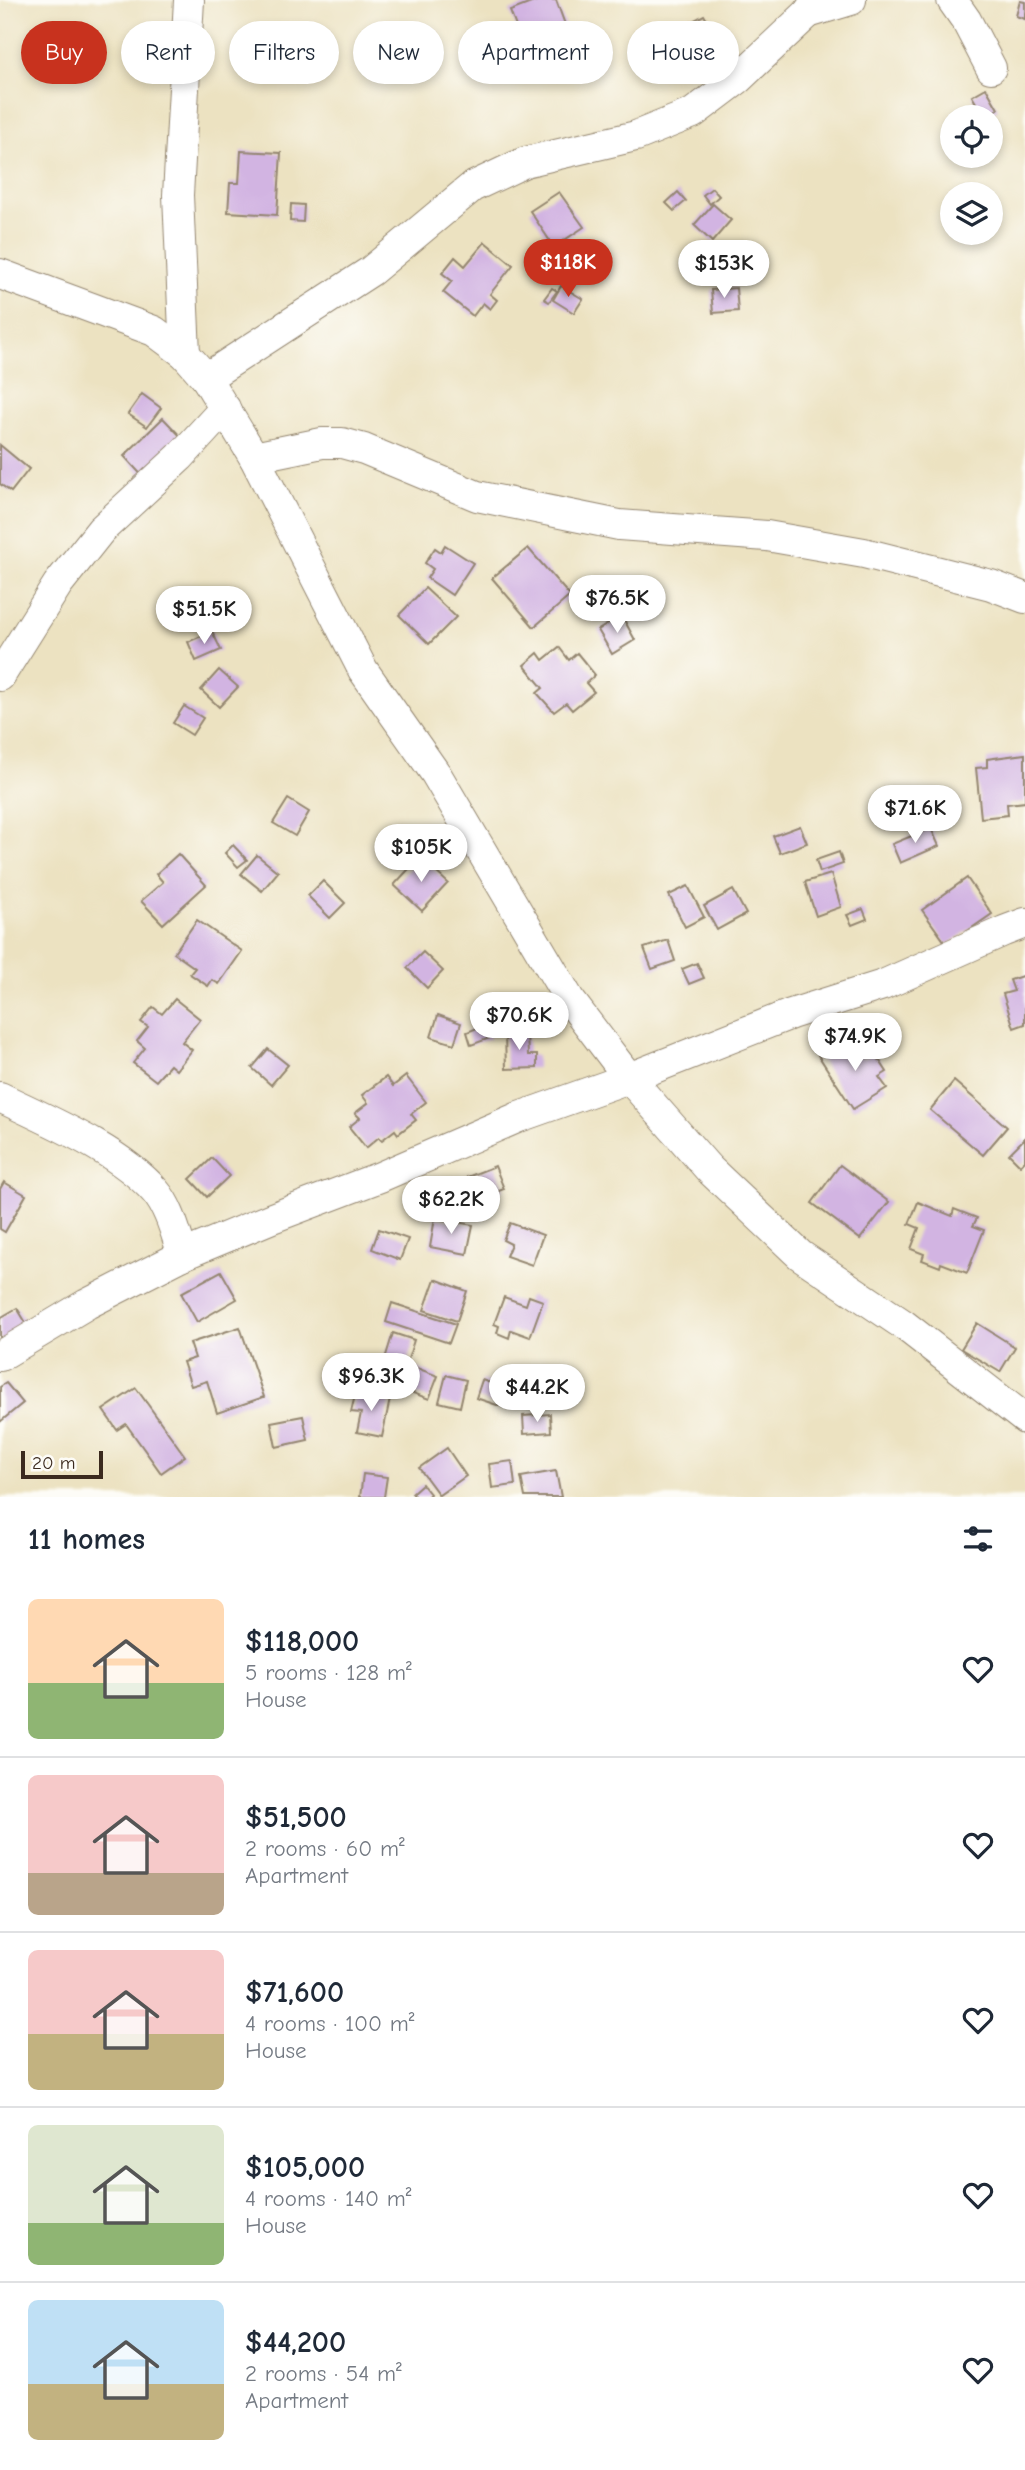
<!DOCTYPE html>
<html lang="en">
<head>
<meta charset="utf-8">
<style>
	body { margin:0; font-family:"Comic Neue",sans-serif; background:#f6f6f7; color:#1f2937; height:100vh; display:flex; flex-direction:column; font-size:26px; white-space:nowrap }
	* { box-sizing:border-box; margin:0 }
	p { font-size:23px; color:#747a83 }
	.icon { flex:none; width:38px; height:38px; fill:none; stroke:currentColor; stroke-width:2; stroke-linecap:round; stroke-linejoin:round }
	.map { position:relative; height:1497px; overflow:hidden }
	.sheet { display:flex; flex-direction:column; background:#fff; flex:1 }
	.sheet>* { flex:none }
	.guide { position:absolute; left:21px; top:21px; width:984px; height:63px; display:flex; gap:14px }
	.controls { position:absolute; left:940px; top:105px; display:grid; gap:14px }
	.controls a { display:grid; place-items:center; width:63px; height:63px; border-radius:50%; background:#fff; box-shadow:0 4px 10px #0003; font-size:35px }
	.scale { position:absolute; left:21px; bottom:18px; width:82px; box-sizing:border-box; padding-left:7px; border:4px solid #3b2a1e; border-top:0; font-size:19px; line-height:24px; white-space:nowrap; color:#3b2a1e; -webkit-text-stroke:5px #fdfcf7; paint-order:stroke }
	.price { position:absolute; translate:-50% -60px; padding:0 16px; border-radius:24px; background:#fff; color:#222; font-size:23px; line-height:46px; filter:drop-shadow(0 2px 4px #0008) }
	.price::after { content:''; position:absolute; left:50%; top:42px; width:21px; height:16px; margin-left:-10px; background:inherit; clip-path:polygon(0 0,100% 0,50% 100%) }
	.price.current { background:#c8321e; color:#fff }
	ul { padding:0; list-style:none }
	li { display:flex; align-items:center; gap:21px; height:175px; padding:0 28px }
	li+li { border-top:2px solid #e0e1e3 }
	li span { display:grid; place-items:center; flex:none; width:196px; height:140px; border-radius:10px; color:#555 }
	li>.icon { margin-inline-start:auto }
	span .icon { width:84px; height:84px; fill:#fffc; stroke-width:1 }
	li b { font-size:30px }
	h2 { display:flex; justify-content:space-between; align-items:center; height:84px; padding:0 28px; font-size:30px }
	.chip { padding:0 24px; border-radius:32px; background:#fff; box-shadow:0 4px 10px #0003; font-size:24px; line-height:63px }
	.chip.current { background:#c8321e; color:#fff }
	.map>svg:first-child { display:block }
</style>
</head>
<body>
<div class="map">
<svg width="1025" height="1497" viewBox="0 0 1025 1497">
	<rect width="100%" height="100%" fill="#fdfcf7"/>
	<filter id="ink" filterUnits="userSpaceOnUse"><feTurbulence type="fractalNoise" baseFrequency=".0143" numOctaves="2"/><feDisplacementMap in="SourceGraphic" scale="14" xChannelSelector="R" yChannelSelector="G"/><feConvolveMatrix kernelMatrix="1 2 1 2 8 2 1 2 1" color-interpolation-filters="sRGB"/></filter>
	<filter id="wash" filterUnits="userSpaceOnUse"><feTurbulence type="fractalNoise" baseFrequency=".00686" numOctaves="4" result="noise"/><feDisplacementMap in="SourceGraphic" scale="28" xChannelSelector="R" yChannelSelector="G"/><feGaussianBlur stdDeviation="1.57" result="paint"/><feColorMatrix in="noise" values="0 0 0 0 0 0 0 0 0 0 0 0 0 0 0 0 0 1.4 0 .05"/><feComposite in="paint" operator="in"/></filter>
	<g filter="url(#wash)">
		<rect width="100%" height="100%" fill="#ece2c1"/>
		<g id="blocks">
			<g fill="#d2b4e2">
				<path d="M 539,0 L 556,0 L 578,60 L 534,76 L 526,54 L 516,58 L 508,36 L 518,32 L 510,11 Z"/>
				<path d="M 1020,1 L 1025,2 L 1025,19 L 1016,16 Z"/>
				<path d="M 704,15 L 718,39 L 699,50 L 685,25 Z"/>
				<path d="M 986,88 L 998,109 L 984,117 L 972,96 Z"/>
				<path d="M 241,151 L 281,153 L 277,215 L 228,212 L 230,183 L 239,183 Z"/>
				<path d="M 712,188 L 719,196 L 710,204 L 703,195 Z"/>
				<path d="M 559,192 L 584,227 L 554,247 L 530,211 Z"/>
				<path d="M 678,192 L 686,201 L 674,211 L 666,203 Z"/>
				<path d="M 291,204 L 304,205 L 303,222 L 290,221 Z"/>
				<path d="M 713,204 L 731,220 L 712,242 L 694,225 Z"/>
				<path d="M 485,242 L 513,265 L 490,294 L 497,300 L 490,309 L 483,303 L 473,316 L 443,292 L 452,281 L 442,273 L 455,257 L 465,266 Z"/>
				<path d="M 561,286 L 583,299 L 574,313 L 553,300 Z"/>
				<path d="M 552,288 L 557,291 L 549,302 L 544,299 Z"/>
				<path d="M 736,288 L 738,311 L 713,313 L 711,290 Z"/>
				<path d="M 142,394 L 161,408 L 147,427 L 128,414 Z"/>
				<path d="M 163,418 L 187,443 L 147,481 L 124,456 Z"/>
				<path d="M 0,445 L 29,469 L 11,492 L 0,484 Z"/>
				<path d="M 445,545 L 473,563 L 452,595 L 427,578 L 433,569 L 425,563 L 435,548 L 441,552 Z"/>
				<path d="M 528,548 L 570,596 L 534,627 L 492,578 Z"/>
				<path d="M 425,588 L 456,617 L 429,644 L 399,615 Z"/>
				<path d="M 622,616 L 635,640 L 612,654 L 598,630 Z"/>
				<path d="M 212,631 L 221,650 L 196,661 L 188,642 Z"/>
				<path d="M 559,647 L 569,660 L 577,653 L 595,675 L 586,683 L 594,692 L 572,710 L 566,703 L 554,712 L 537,693 L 543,688 L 524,665 L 538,653 L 543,660 Z"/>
				<path d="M 219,670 L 238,687 L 219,707 L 201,690 Z"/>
				<path d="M 184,706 L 203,718 L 192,735 L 173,723 Z"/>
				<path d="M 1025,754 L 1025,802 L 1007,804 L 1008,815 L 981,818 L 976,768 L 987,767 L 987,759 Z"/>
				<path d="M 288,799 L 309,812 L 295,836 L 273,823 Z"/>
				<path d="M 800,826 L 807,843 L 780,853 L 773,836 Z"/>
				<path d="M 931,828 L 939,846 L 900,863 L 892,844 Z"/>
				<path d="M 233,845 L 247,860 L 238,867 L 225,853 Z"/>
				<path d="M 839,852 L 843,864 L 820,872 L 816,860 Z"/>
				<path d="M 178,854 L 206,885 L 163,924 L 141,901 L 163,882 L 156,874 Z"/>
				<path d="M 257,855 L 278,872 L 262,891 L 241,874 Z"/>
				<path d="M 420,857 L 448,883 L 422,911 L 394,885 Z"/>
				<path d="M 831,874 L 841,907 L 816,916 L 805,882 Z"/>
				<path d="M 967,878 L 992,914 L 947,945 L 922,910 Z"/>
				<path d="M 323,881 L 345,903 L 330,918 L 308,896 Z"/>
				<path d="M 688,886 L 704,917 L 685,927 L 669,895 Z"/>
				<path d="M 733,890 L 746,914 L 717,930 L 704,906 Z"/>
				<path d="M 863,909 L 867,919 L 852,925 L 847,915 Z"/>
				<path d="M 197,920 L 242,951 L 219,984 L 212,980 L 208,986 L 190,974 L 195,968 L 174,953 Z"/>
				<path d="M 668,940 L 675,961 L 652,969 L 644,948 Z"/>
				<path d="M 423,952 L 443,971 L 427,988 L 407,968 Z"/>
				<path d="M 697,963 L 704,978 L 689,984 L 682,969 Z"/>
				<path d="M 1025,975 L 1025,1024 L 1014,1028 L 1003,994 L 1014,991 L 1010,980 Z"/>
				<path d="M 175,999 L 200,1019 L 182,1042 L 192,1050 L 176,1070 L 170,1065 L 156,1081 L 133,1063 L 145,1048 L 137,1041 L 148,1027 L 141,1022 L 153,1007 L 162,1014 Z"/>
				<path d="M 438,1015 L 461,1023 L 454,1044 L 431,1037 Z"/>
				<path d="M 485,1025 L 490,1038 L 471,1045 L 467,1032 Z"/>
				<path d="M 527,1033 L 528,1055 L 537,1055 L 537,1068 L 506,1069 L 505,1034 Z"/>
				<path d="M 852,1043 L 863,1059 L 874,1052 L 887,1072 L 879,1077 L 887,1088 L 853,1109 L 818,1055 L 836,1044 L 840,1051 Z"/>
				<path d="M 268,1049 L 288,1065 L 271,1085 L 252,1068 Z"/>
				<path d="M 406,1076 L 426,1102 L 411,1114 L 416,1120 L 398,1134 L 395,1130 L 382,1140 L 379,1137 L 366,1148 L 349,1127 L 360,1118 L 355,1113 L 368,1103 L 362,1095 L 386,1077 L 393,1086 Z"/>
				<path d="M 954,1081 L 1007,1127 L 983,1155 L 930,1110 Z"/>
				<path d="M 1025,1138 L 1025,1160 L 1020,1165 L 1009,1154 Z"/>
				<path d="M 212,1158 L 229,1176 L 207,1197 L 190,1179 Z"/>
				<path d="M 840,1165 L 889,1202 L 860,1239 L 812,1203 Z"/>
				<path d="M 495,1166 L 504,1189 L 476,1200 L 467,1177 Z"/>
				<path d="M 4,1182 L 26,1195 L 5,1232 L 0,1229 L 0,1189 Z"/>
				<path d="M 420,1184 L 440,1186 L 438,1210 L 418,1209 Z"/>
				<path d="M 918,1202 L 952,1216 L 954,1209 L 977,1218 L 973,1226 L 984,1230 L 967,1273 L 941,1263 L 940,1267 L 922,1260 L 924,1254 L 911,1249 L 919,1228 L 909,1224 Z"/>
				<path d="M 435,1218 L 473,1225 L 467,1254 L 430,1247 Z"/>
				<path d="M 510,1223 L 543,1235 L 532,1265 L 506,1256 L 511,1244 L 503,1240 Z"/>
				<path d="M 379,1229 L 408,1239 L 400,1260 L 372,1249 Z"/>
				<path d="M 221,1271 L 237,1299 L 197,1322 L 181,1293 Z"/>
				<path d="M 435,1279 L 467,1291 L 457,1321 L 424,1310 Z"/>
				<path d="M 529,1296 L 543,1301 L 530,1337 L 511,1330 L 509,1338 L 497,1333 L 499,1326 L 494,1324 L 504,1297 L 526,1305 Z"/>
				<path d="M 392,1303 L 456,1324 L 449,1343 L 386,1322 Z"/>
				<path d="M 17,1308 L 28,1326 L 2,1341 L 0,1337 L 0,1318 Z"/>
				<path d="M 977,1323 L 1015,1347 L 1000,1372 L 961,1349 Z"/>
				<path d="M 240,1327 L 264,1397 L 217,1413 L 207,1381 L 191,1386 L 183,1362 L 195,1358 L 190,1343 Z"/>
				<path d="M 393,1333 L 414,1340 L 405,1369 L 384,1362 Z"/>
				<path d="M 347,1355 L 378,1362 L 372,1387 L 341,1380 Z"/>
				<path d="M 414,1367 L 438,1376 L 429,1399 L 405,1390 Z"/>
				<path d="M 446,1375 L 466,1380 L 460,1407 L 439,1402 Z"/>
				<path d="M 482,1380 L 509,1390 L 503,1407 L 476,1398 Z"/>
				<path d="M 6,1383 L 23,1403 L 0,1422 L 0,1387 Z"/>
				<path d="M 136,1388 L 185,1456 L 161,1473 L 126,1424 L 117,1430 L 103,1410 Z"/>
				<path d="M 356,1391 L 390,1399 L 382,1437 L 357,1432 L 361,1413 L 351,1412 Z"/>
				<path d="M 550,1414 L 551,1432 L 524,1434 L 523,1416 Z"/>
				<path d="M 303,1416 L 308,1440 L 276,1447 L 271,1422 Z"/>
				<path d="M 447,1448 L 466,1476 L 439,1495 L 419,1468 Z"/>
				<path d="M 512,1461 L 515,1485 L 492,1488 L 489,1464 Z"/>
				<path d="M 556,1471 L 561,1497 L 525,1497 L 521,1477 Z"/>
				<path d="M 363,1474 L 387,1477 L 384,1497 L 360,1497 Z"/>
				<path d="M 422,1484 L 430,1494 L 427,1497 L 415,1497 L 412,1493 Z"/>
			</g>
		</g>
	</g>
	<g filter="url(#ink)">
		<use href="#blocks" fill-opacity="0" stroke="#948670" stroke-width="2"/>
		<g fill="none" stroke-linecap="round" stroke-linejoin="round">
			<g stroke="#948670" stroke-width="32">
				<g id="street">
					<path d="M 952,0 L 966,20 L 991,68"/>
					<path d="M 808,13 L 851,0"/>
					<path d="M 0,274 L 154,331 L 185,354 L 206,378 L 254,457 L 363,670 L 436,774 L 569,999 L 629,1078 L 709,1169 L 800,1255 L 904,1325 L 1025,1419"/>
					<path d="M 185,354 L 178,195 L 189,0"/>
					<path d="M 206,378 L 371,271 L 472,187 L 525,162 L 636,136 L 693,113 L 738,79 L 808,13 L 816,0"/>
					<path d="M 254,457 L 322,443 L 342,443 L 364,449 L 477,496 L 619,525 L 767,536 L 864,553 L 991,585 L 1025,598"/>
					<path d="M 0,676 L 58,584 L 101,530 L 180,457 L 225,408"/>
					<path d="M 0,1097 C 49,1121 119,1150 155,1191 C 170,1208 176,1235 183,1255"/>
					<path d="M 0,1356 L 87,1304 L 183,1255 L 272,1218 L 380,1177 L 519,1117 L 629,1078 L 791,1014 L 883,985 L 1004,931 L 1025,923"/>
				</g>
			</g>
			<use href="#street" stroke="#fff" stroke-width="30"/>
		</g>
	</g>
</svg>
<div class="controls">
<a><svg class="icon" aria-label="locate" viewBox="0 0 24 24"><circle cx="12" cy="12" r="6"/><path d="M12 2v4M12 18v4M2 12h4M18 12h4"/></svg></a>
<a><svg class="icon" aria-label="layers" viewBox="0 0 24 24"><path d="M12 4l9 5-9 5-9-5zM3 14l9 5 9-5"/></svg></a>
</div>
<div class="scale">20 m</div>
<b class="price current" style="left:568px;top:299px">$118K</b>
<b class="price" style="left:724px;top:300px">$153K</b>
<b class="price" style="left:617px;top:635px">$76.5K</b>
<b class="price" style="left:204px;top:646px">$51.5K</b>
<b class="price" style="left:915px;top:845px">$71.6K</b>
<b class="price" style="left:421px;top:884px">$105K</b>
<b class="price" style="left:519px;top:1052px">$70.6K</b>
<b class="price" style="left:855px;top:1073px">$74.9K</b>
<b class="price" style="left:451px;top:1236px">$62.2K</b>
<b class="price" style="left:371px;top:1413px">$96.3K</b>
<b class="price" style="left:537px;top:1424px">$44.2K</b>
<div class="guide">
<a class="chip current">Buy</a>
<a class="chip">Rent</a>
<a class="chip">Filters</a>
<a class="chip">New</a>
<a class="chip">Apartment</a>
<a class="chip">House</a>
</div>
</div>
<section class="sheet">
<h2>11 homes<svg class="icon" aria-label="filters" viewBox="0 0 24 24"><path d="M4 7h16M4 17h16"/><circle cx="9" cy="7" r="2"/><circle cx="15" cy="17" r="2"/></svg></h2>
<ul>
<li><span style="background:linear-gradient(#ffd9b3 60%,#8fb573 0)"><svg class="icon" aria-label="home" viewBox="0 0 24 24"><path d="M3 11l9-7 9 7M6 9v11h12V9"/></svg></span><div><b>$118,000</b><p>5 rooms · 128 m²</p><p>House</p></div><svg class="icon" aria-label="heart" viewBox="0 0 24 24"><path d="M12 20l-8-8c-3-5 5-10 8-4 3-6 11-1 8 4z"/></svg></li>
<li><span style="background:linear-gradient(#f6c9c9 70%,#b9a48a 0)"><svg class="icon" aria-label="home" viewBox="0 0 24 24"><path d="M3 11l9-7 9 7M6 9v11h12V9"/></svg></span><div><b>$51,500</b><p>2 rooms · 60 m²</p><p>Apartment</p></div><svg class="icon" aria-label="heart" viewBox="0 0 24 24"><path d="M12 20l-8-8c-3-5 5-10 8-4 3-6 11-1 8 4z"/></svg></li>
<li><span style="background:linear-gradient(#f6c9c9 60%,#c2b280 0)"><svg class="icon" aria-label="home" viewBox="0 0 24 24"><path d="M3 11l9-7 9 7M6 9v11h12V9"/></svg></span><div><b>$71,600</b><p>4 rooms · 100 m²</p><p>House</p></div><svg class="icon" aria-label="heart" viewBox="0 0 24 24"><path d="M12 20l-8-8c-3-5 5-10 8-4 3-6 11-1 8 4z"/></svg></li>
<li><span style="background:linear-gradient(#dfe7d0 70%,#8fb573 0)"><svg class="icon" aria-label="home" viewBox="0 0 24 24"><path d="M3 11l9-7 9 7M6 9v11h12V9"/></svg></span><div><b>$105,000</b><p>4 rooms · 140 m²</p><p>House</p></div><svg class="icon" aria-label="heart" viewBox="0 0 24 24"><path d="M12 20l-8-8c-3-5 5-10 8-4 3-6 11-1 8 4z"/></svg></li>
<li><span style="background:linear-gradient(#bfe0f5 60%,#c2b280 0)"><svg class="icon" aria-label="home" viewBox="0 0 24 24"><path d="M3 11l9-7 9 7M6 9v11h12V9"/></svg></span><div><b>$44,200</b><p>2 rooms · 54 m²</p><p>Apartment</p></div><svg class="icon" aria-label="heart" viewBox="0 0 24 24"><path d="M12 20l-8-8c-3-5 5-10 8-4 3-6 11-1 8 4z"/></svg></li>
</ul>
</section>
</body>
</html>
